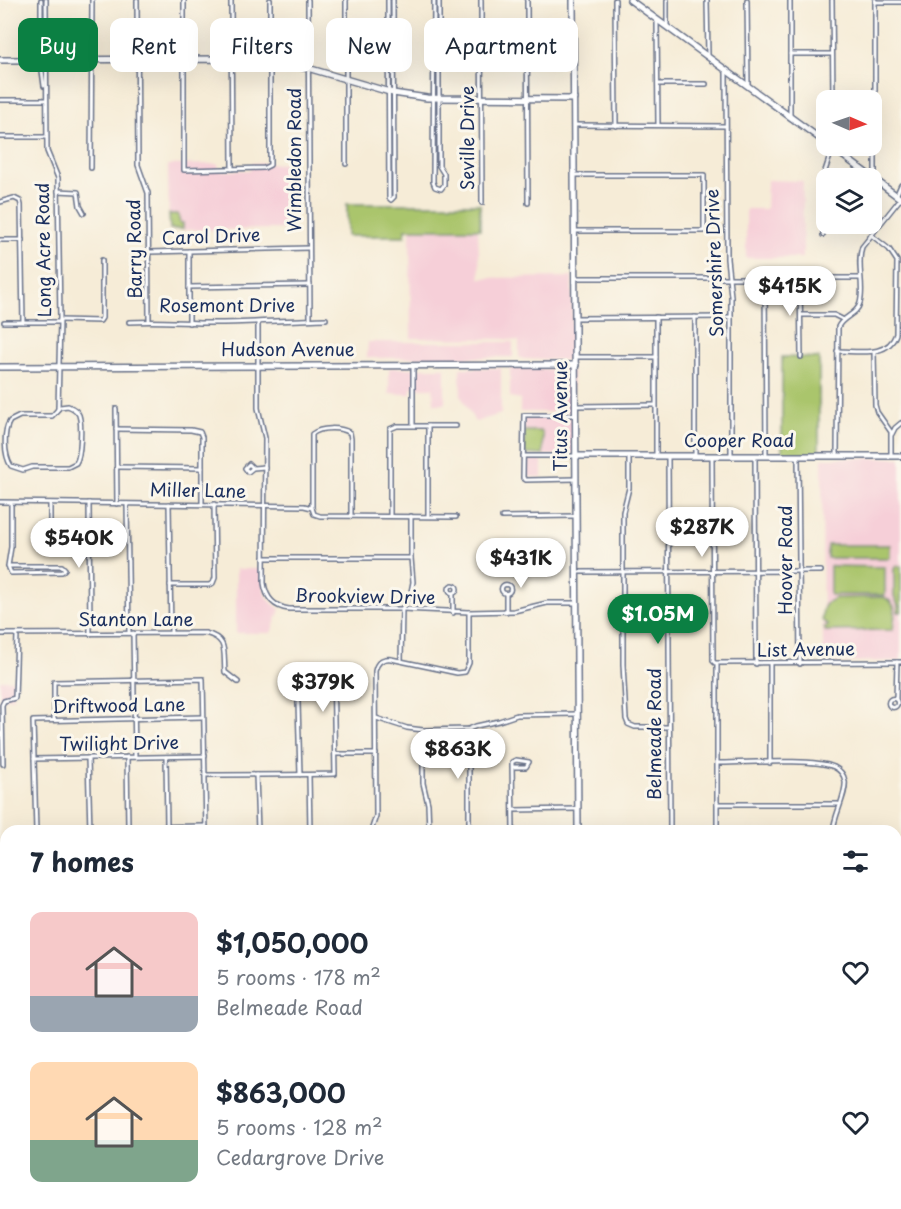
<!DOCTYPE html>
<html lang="en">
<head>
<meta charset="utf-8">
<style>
	body { margin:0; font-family:"Playpen Sans",sans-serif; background:#f2f2f3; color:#1f2937; height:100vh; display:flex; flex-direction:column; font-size:22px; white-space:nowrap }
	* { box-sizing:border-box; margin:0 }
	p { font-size:20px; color:#747a83 }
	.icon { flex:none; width:33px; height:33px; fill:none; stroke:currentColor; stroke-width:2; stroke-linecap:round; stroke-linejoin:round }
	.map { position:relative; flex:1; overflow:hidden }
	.sheet { position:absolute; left:0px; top:825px; width:902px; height:384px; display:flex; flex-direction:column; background:#fff; border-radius:18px 18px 0 0; box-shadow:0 6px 24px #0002 }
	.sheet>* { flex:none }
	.banner { position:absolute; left:18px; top:18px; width:600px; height:54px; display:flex; gap:12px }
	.needle { width:39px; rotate:92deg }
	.controls { position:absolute; left:816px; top:90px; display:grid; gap:12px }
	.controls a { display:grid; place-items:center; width:66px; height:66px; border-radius:12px; background:#fff; box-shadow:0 6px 24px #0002; font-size:30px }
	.price { position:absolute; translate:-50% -51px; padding:0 14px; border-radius:21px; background:#fff; color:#222; font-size:20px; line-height:39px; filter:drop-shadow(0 2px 3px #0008) }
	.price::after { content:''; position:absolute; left:50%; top:36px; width:18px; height:14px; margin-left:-9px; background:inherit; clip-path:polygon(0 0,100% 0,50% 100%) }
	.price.selected { background:#0b8043; color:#fff }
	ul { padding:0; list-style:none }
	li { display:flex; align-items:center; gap:18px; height:150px; padding:0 30px }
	li span { display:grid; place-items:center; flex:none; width:168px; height:120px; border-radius:12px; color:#555 }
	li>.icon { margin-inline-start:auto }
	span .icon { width:72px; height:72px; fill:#fffc; stroke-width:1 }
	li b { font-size:26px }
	h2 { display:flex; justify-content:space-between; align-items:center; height:72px; padding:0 30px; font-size:26px }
	.chip { padding:0 21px; border-radius:12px; background:#fff; box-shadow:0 6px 24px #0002; font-size:21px; line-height:54px }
	.chip.selected { background:#0b8043; color:#fff }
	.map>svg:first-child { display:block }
</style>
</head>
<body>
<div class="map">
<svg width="901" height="1209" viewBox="0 0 901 1209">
	<rect width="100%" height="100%" fill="#fbf7ec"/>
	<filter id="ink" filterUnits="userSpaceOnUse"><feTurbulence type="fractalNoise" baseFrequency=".0167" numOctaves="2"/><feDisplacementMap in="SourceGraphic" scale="12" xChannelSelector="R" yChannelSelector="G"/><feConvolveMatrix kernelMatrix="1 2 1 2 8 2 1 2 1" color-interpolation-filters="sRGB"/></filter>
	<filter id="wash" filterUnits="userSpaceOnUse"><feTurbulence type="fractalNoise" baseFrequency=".008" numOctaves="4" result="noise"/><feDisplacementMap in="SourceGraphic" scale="24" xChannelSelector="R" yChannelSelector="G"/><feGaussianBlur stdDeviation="1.35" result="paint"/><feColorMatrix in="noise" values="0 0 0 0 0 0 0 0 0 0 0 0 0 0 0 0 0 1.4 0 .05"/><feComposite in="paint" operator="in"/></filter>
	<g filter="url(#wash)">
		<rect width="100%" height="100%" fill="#f6ecd7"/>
		<g fill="#f6cfd8">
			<path d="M 251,163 L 290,164 L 290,229 L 169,230 L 168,165 L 218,164 L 219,171 L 250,170 Z"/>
			<path d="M 767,180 L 803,181 L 803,258 L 746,258 L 746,209 L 766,209 Z"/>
			<path d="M 410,230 L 478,230 L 480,278 L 572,277 L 572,356 L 569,360 L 524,359 L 519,357 L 519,341 L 503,339 L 411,338 Z"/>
			<path d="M 368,342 L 513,342 L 513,357 L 367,358 Z"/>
			<path d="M 389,368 L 445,368 L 445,404 L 434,404 L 433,388 L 411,388 L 411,394 L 389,394 Z"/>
			<path d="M 460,368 L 501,368 L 501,414 L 475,422 L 461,396 Z"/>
			<path d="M 510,368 L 570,370 L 573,373 L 572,412 L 520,412 L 520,399 L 510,397 Z"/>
			<path d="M 527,416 L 572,417 L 574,452 L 568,455 L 544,455 L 543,435 L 541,435 L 541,432 L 524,431 L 524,417 Z"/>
			<path d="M 526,458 L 542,458 L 542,478 L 525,476 Z"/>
			<path d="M 822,458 L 901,458 L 901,661 L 823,662 Z"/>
			<path d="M 236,569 L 263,569 L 265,595 L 272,603 L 280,609 L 271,633 L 236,633 Z"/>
			<rect x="0" y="680" width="13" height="18"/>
			<rect x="0" y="960" width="6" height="50"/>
			<path d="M 0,1175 L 3,1176 L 6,1187 L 6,1203 L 11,1203 L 13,1209 L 0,1209 Z"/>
			<path d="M 20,1203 L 203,1203 L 204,1209 L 22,1209 Z"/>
		</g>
		<g fill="#aac56c" stroke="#627a65" stroke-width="1.5">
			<path d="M 390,17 L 392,17 L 391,88 L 390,87 Z"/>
			<path d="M 436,21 L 438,93 L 437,95 L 436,93 Z"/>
			<path d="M 347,204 L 480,204 L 480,229 L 406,229 L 405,236 L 347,236 Z"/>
			<path d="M 169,214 L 178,214 L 180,223 L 183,223 L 183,229 L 170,229 Z"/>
			<path d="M 782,357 L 819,358 L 819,454 L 782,454 Z"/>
			<path d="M 524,431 L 541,431 L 543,435 L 543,455 L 525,454 Z"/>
			<rect x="827" y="545" width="63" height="13"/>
			<path d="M 830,566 L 885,567 L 885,595 L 830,595 Z"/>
			<path d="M 896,566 L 901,566 L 901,612 L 898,612 L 898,605 L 894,596 L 894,569 Z"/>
			<path d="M 884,597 C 900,606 894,615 893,630 L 825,631 L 824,627 L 828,626 L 822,620 C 822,608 824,602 836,598 Z"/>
		</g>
	</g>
	<g filter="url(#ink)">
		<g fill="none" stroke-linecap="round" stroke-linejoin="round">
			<g stroke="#687188" stroke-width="6">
				<g id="street">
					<path d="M 41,0 L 41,63 L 44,86"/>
					<path d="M 46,0 L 47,151 L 58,178 L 60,320 L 58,409"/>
					<path d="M 137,0 L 138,165 L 148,193 L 149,320"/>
					<path d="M 184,0 L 184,170 L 264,168 L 270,165 L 270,0"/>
					<path d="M 231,0 L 232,169"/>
					<path d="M 308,0 L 310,319"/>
					<path d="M 346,0 L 346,164"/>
					<path d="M 388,0 L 389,198 L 391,200 L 394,197 L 393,0"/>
					<path d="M 434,0 L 433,182 L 435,187 L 441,189 L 444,185 L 444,174 L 439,166 L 439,0"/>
					<path d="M 481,0 L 482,203"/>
					<path d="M 527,0 L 528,203"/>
					<path d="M 615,0 L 616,126"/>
					<path d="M 667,0 L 667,27"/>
					<path d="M 707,0 L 708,55"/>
					<path d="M 747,0 L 748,85"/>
					<path d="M 790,0 L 790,115"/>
					<path d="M 832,0 L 833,100"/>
					<path d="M 875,2 L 901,2"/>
					<path d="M 657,21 L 658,125"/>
					<path d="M 790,54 L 832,54"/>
					<path d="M 726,71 L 727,259 L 731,296 L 731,456"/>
					<path d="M 658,84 L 706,84"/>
					<path d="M 0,100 L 46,100"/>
					<path d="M 574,125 L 725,126"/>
					<path d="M 0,137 L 46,137"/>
					<path d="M 91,168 L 92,0"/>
					<path d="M 574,175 L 704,175 L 704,231 L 575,231"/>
					<path d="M 875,178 L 875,0"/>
					<path d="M 58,191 L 78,192 L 80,206 L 84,213"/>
					<path d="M 897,194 L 901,185"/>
					<path d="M 0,202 L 14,198 L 20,201 L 21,205 L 23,322"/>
					<path d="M 823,235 L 823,177 L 833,147"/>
					<path d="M 0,240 L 22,240"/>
					<path d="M 149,252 L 309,248"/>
					<path d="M 765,277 L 766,456"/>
					<path d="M 800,277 L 801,357"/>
					<path d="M 575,278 L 860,278"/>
					<path d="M 189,287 L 310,285"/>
					<path d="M 801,315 L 834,315 L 842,319"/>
					<path d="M 656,317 L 656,456"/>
					<path d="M 575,318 L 731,317"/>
					<path d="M 60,320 L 100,321 L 102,318 L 102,260"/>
					<path d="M 4,322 L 59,322"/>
					<path d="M 129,322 C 157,320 185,323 213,323 C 251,323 288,320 326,319"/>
					<path d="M 189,323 L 189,251"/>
					<path d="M 258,323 L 258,408 L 265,438 L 264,583 C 266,598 274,607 289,609 L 402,609 L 469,612 L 514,611 L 547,603 L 575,603"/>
					<path d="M 837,351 C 858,351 888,358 896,334 L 897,261 L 889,249 L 871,235"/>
					<path d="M 874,352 L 875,405 L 877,412 L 891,432 L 891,456"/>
					<path d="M 576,357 L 656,357"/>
					<path d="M 413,366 L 413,425"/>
					<path d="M 68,406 C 73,408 77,410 79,415 C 82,424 81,456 76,463 L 68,467 L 32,467 L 23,470 L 11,466 C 4,455 3,431 10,421 L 20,416 L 52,416 L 60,407 Z"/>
					<path d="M 576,406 L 655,405"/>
					<path d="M 116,409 L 117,504"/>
					<path d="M 574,415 L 524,415 L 523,478 L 526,480 L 576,479"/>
					<path d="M 428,426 L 428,516"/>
					<path d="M 116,429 L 191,430 L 200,432 L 202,437 L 202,504"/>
					<path d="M 892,434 L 895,428 L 901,423"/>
					<path d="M 837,455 L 838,327 C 843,316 857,315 860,303 C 865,285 856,265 862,247 L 901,198"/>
					<path d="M 523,456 L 575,456"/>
					<path d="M 629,456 L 629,488 L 623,512 L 623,664 L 626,719 L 628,724 L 635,727 L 668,727"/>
					<path d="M 668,456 L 670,831"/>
					<path d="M 695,456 L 695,317"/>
					<path d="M 712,456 L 713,661 L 715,663 L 901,662"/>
					<path d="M 755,456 L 756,664"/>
					<path d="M 798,456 L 800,664"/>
					<path d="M 117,467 L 202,468"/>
					<path d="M 253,468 L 248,472 L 245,468 L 249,464 L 253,468 L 265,467"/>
					<path d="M 0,502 L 304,506 L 312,508 L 314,514 L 320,516 L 456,517"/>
					<path d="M 50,503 L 50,540"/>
					<path d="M 89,503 L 90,634"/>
					<path d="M 127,504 L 129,633"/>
					<path d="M 169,504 L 171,633"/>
					<path d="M 312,508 L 312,434 C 321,427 341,427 350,433 L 351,439 L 351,515"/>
					<path d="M 390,516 L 390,429 L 397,426 L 456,426"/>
					<path d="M 502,517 L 575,516"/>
					<path d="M 264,558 L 411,558"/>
					<path d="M 8,566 L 11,573 L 62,572 L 65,569 L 62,566 L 8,566 L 11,547 L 11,503"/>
					<path d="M 577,572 L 821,571"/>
					<circle cx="506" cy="589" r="4.5"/>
					<path d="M 170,585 L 209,585 L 213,583 L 215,578 L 214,504"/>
					<circle cx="453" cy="589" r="4"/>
					<path d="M 506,594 L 506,612"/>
					<path d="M 453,613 L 453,593"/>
					<path d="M 133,633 L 135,757"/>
					<path d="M 0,634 L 205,633 C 229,639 223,652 225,672 L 238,682"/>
					<path d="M 401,661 L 402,609 L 411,592 L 413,582 L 411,558 L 411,516"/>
					<path d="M 770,664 L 770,763"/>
					<path d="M 717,665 L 717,831"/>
					<circle cx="893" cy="703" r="4.5"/>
					<path d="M 896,699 L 897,662"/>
					<path d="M 376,718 L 407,728 L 423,730 L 469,729 L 476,726 L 499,721 L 517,715 L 576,714"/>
					<path d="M 54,720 L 54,682 L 203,679 L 206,831"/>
					<path d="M 469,729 L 469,831"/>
					<path d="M 423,730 L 423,783 L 428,804 L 429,831"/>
					<path d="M 335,754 L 376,754"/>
					<path d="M 127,757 L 128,827"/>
					<path d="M 166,757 L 167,827"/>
					<path d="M 88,758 L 90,831"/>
					<path d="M 34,759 L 205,756"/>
					<path d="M 717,763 C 742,763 814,758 834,767 C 840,770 844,775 845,781 C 847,794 834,815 833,831"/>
					<path d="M 3,764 L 2,705 L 4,701 L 15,698 L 17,634"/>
					<path d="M 512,767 L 526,767 L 529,762 L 516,760 L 512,762 L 513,831"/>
					<path d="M 205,775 C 248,775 292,775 335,774 L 333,666 L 297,666 L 300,775"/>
					<path d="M 256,775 L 258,831"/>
					<path d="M 309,775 L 310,831"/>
					<path d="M 717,804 L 838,804"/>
					<path d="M 513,810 L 577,809"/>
					<path d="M 90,828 L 205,826"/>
					<path d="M 36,831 L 33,721 L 203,717"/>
					<path d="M 371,831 L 376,816 L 375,671 C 377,662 382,658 391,659 L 457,673 L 465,672 L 469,663 L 469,612"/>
					<path d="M 896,891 L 901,892"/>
					<path d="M 896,946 L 901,947"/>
					<path d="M 239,1203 L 240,1209"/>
					<path d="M 330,1203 L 330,1209"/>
					<path d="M 339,1203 L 339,1209"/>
					<path d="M 387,1203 L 387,1209"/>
					<path d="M 478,1203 L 478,1209"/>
					<path d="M 532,1203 L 532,1209"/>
					<path d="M 624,1203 L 624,1209"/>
					<path d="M 773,1203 L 774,1209"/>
					<path d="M 811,1203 L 811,1209"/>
					<path d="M 812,1203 L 829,1209"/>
					<path d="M 262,1209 L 268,1203"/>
					<path d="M 845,1209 L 846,1203"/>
				</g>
			</g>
			<g stroke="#687188" stroke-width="8">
				<g id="secondary">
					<path d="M 573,0 L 578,831"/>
					<path d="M 630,0 L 826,143"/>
					<path d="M 0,60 L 229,59 L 267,61 L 311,69 L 393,93 L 427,98 L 574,99"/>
					<path d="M 830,146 L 901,199"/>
					<path d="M 0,367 L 576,365"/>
					<path d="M 576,456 L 901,456"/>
					<path d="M 0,899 L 6,899"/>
					<path d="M 0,1148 L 6,1171"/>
					<path d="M 896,1160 L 901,1161"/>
					<path d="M 17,1203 L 19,1209"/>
					<path d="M 580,1203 L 580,1209"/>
				</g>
			</g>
			<use href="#street" stroke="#fff" stroke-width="3"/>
			<use href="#secondary" stroke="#fff" stroke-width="5"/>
		</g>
	</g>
	<g text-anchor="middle" stroke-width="6" stroke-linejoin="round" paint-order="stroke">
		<g font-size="18" fill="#1b2f5e" stroke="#fbf7ec">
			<text transform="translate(468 138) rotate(-90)" y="6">Seville Drive</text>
			<text transform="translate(295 160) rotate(-90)" y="6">Wimbledon Road</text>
			<text transform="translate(211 237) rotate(-2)" y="6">Carol Drive</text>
			<text transform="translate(135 249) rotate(-91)" y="6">Barry Road</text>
			<text transform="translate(44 250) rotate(-91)" y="6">Long Acre Road</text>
			<text transform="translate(715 263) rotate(-92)" y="6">Somershire Drive</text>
			<text x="227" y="312">Rosemont Drive</text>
			<text x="288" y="356">Hudson Avenue</text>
			<text transform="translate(561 416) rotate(-90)" y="6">Titus Avenue</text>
			<text x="739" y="447">Cooper Road</text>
			<text transform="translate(198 491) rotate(1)" y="6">Miller Lane</text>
			<text transform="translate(786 560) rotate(-90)" y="6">Hoover Road</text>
			<text transform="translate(365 597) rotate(1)" y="6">Brookview Drive</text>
			<text x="136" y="626">Stanton Lane</text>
			<text transform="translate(806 650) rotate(-1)" y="6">List Avenue</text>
			<text transform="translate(119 706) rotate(-1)" y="6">Driftwood Lane</text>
			<text transform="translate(655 734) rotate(-90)" y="6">Belmeade Road</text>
			<text transform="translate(119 744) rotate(-1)" y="6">Twilight Drive</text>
		</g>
	</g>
</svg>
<div class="controls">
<a><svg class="needle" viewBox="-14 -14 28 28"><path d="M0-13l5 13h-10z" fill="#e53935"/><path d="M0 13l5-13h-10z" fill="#747a83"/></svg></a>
<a><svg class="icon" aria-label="layers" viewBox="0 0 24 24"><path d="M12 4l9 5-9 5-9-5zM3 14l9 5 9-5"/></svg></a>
</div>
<b class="price" style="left:790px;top:317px">$415K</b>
<b class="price" style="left:702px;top:558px">$287K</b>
<b class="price" style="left:79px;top:569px">$540K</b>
<b class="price" style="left:521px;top:589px">$431K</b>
<b class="price selected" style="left:658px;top:645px">$1.05M</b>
<b class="price" style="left:323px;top:713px">$379K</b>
<b class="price" style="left:458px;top:780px">$863K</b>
<div class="banner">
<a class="chip selected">Buy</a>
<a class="chip">Rent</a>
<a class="chip">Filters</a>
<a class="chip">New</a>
<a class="chip">Apartment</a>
</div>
<section class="sheet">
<h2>7 homes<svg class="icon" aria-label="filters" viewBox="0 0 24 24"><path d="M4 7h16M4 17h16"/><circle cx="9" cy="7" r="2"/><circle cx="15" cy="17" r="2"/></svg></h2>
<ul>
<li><span style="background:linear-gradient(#f6c9c9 70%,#9aa5b1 0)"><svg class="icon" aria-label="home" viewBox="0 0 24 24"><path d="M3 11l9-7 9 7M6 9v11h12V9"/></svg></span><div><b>$1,050,000</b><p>5 rooms · 178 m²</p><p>Belmeade Road</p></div><svg class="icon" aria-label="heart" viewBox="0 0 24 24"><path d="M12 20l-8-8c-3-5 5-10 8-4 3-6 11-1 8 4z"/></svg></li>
<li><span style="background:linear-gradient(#ffd9b3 65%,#7fa58c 0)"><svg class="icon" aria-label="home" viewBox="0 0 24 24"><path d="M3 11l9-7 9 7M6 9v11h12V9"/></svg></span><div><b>$863,000</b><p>5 rooms · 128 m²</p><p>Cedargrove Drive</p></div><svg class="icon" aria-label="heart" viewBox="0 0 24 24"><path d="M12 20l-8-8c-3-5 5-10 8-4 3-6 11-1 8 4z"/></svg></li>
</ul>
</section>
</div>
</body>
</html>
